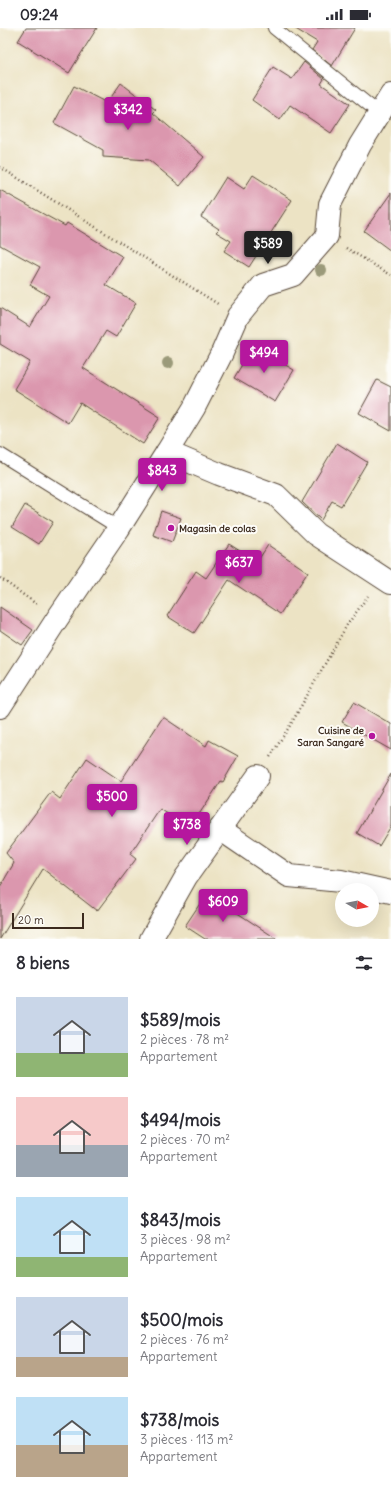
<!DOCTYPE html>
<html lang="fr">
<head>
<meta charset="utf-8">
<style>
	body { margin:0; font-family:Delius,sans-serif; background:#f2f2f3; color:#2b2b33; height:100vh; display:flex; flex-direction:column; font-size:15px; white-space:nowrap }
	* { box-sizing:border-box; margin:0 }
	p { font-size:13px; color:#7c7c81 }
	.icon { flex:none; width:22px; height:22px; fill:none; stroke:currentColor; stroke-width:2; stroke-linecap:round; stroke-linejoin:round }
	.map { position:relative; height:911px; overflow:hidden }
	.drawer { display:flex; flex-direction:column; background:#fff; flex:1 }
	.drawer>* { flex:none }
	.needle { width:26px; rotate:99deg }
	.controls { position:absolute; left:335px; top:855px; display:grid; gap:8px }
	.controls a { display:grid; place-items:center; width:44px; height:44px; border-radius:50%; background:#fff; box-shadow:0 4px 16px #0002; font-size:20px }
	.scale { position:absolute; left:12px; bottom:10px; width:72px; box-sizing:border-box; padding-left:4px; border:2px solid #3b2a1e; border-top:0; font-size:11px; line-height:14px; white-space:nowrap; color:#3b2a1e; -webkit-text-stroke:3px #fdfcf7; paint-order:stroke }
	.price { position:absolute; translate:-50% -34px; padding:0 9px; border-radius:4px; background:#b5179e; color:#fff; font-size:13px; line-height:26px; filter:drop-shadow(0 1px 2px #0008) }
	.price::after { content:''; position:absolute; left:50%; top:24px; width:12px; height:9px; margin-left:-6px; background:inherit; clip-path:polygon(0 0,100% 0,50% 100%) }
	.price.current { background:#222; color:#fff }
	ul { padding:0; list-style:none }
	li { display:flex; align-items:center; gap:12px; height:100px; padding:0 16px }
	li span { display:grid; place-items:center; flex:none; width:112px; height:80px; border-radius:0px; color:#555 }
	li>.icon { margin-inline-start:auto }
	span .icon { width:48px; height:48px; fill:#fffc; stroke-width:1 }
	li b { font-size:17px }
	h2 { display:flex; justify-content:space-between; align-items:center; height:48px; padding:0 16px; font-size:17px }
	.status { display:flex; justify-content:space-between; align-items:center; height:28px; padding:0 20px; background:#fff; direction:ltr }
	.status svg { height:11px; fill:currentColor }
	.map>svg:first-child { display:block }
</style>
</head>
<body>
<div class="status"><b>09:24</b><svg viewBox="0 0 49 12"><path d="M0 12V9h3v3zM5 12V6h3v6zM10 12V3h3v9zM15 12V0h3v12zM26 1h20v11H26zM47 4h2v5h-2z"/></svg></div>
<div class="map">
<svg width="391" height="911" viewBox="0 0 391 911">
	<rect width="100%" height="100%" fill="#fdfcf7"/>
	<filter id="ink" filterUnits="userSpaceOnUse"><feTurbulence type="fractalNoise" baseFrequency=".025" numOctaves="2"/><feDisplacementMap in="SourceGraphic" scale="8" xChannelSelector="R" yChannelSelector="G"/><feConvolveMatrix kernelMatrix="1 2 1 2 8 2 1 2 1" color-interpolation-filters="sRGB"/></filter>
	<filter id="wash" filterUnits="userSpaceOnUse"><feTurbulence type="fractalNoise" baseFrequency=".012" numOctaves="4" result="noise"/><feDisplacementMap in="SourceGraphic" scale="16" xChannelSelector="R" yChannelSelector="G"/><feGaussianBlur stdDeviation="0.9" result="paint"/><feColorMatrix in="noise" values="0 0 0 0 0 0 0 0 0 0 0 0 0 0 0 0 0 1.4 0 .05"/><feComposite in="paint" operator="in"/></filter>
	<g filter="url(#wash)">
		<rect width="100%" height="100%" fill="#ece3c4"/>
		<g id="blocks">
			<g fill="#db97ae">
				<path d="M 26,0 L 97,0 L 69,45 L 18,13 Z"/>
				<path d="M 294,0 L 355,0 L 332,38 L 312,22 L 317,14 Z"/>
				<path d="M 304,34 L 324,51 L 321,56 L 350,76 L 331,105 L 290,77 L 280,92 L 252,72 L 273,39 L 292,51 Z"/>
				<path d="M 121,55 L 156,82 L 153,85 L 204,129 L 180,158 L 149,132 L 103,129 L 103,122 L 54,95 L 74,58 L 107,75 Z"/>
				<path d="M 253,147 L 292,172 L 249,239 L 224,223 L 231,213 L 216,204 L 219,201 L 201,189 L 226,149 L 244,161 Z"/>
				<path d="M 0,162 L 65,198 L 67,195 L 123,229 L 106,257 L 136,275 L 116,309 L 106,303 L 83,340 L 160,389 L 143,416 L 80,375 L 68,395 L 14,361 L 30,334 L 0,316 L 0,280 L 30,299 L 49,268 L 30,257 L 40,239 L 0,217 Z"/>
				<path d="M 391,165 L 391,223 L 364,203 Z"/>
				<path d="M 253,318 L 294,342 L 275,374 L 234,350 Z"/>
				<path d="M 377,352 L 391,359 L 391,403 L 359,385 Z"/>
				<path d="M 337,415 L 367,434 L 341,478 L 332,473 L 321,492 L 302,474 Z"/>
				<path d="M 25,477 L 53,494 L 39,516 L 12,499 Z"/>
				<path d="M 161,483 L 181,490 L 172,514 L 153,507 Z"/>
				<path d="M 229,516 L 257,534 L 268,517 L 308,544 L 280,586 L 229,552 L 194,605 L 167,588 L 196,543 L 206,550 Z"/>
				<path d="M 0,579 L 33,602 L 22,617 L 0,602 Z"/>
				<path d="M 354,674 L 391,696 L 391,722 L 342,694 Z"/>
				<path d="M 163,689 L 206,718 L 209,712 L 238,728 L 223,754 L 221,753 L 190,800 L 160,781 L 130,826 L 136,831 L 97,883 L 43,841 L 0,911 L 0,859 L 14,835 L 6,825 L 51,764 L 60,771 L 87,730 L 121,753 Z"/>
				<path d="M 391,746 L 391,798 L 379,818 L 357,805 Z"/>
				<path d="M 207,865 L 277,911 L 205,911 L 185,898 Z"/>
			</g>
		</g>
	</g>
	<g filter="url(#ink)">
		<use href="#blocks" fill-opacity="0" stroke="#564637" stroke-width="1"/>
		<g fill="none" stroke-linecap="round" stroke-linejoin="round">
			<g stroke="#564637" stroke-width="14">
				<g id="service">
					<path d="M 274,0 L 380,86"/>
					<path d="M 0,426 L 119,500"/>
				</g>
			</g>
			<g stroke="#564637" stroke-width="24">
				<g id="minor">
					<path d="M 167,424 L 194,380 L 222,325 L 238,288 L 263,257 L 293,247 L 327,208 L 330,176 L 360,117 L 391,67"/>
					<path d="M 0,679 L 57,591 L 119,500 L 167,424 L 219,446 L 276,467 L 316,506 L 391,555"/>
					<path d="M 220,801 L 289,848 L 341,853 L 391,864"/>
					<path d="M 151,911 L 186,849 L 258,748"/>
				</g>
			</g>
			<g stroke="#564637" stroke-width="2.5" stroke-dasharray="1 3" stroke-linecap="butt">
				<path d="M 0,139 L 218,276"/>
				<path d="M 346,220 L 391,247"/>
				<path d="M 0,550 L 39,578"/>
				<path d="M 270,729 L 291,696 L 347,597 L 368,568"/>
			</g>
			<use href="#service" stroke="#fff" stroke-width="12"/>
			<use href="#minor" stroke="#fff" stroke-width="22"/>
		</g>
		<g fill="#9b9a7a">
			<circle cx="321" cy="242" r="6"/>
			<circle cx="168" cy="335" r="6"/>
		</g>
	</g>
	<g fill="#b5179e" stroke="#fdfcf7" stroke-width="1.5">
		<circle cx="171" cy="500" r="4"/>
		<circle cx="372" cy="708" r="4"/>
	</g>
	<g text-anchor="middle" stroke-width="4" stroke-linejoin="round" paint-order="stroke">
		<g font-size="10" font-weight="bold" fill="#3b2a1e" stroke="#fdfcf7" text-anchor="start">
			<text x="179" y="504">Magasin de colas</text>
			<text x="364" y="706" text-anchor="end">Cuisine de<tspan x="364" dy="12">Saran Sangaré</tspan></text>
		</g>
	</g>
</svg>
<div class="controls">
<a><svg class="needle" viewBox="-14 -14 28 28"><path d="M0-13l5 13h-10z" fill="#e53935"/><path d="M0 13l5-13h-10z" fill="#7c7c81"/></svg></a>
</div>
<div class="scale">20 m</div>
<b class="price" style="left:128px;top:103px">$342</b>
<b class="price current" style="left:268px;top:237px">$589</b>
<b class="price" style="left:264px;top:346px">$494</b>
<b class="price" style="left:162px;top:464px">$843</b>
<b class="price" style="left:239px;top:556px">$637</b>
<b class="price" style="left:112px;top:790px">$500</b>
<b class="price" style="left:187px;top:818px">$738</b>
<b class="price" style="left:223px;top:895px">$609</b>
</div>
<section class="drawer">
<h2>8 biens<svg class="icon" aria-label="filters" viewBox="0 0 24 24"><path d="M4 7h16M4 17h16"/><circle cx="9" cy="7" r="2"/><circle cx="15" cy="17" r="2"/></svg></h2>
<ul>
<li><span style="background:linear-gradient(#c9d6e8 70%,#8fb573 0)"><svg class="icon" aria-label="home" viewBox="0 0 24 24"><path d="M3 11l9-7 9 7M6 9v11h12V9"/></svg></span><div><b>$589/mois</b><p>2 pièces · 78 m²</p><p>Appartement</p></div></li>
<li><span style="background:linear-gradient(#f6c9c9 60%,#9aa5b1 0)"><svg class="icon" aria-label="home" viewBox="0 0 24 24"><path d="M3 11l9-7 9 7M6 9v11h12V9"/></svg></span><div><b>$494/mois</b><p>2 pièces · 70 m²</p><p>Appartement</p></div></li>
<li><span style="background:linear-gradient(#bfe0f5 75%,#8fb573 0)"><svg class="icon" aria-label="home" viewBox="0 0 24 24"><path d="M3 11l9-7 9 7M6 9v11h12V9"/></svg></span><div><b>$843/mois</b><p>3 pièces · 98 m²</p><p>Appartement</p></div></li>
<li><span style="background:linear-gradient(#c9d6e8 75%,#b9a48a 0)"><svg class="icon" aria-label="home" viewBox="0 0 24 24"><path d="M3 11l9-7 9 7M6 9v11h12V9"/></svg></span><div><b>$500/mois</b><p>2 pièces · 76 m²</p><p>Appartement</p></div></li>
<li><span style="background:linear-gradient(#bfe0f5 60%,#b9a48a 0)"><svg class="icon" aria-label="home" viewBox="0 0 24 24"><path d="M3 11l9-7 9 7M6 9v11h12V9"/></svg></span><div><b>$738/mois</b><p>3 pièces · 113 m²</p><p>Appartement</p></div></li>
</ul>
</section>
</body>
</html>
